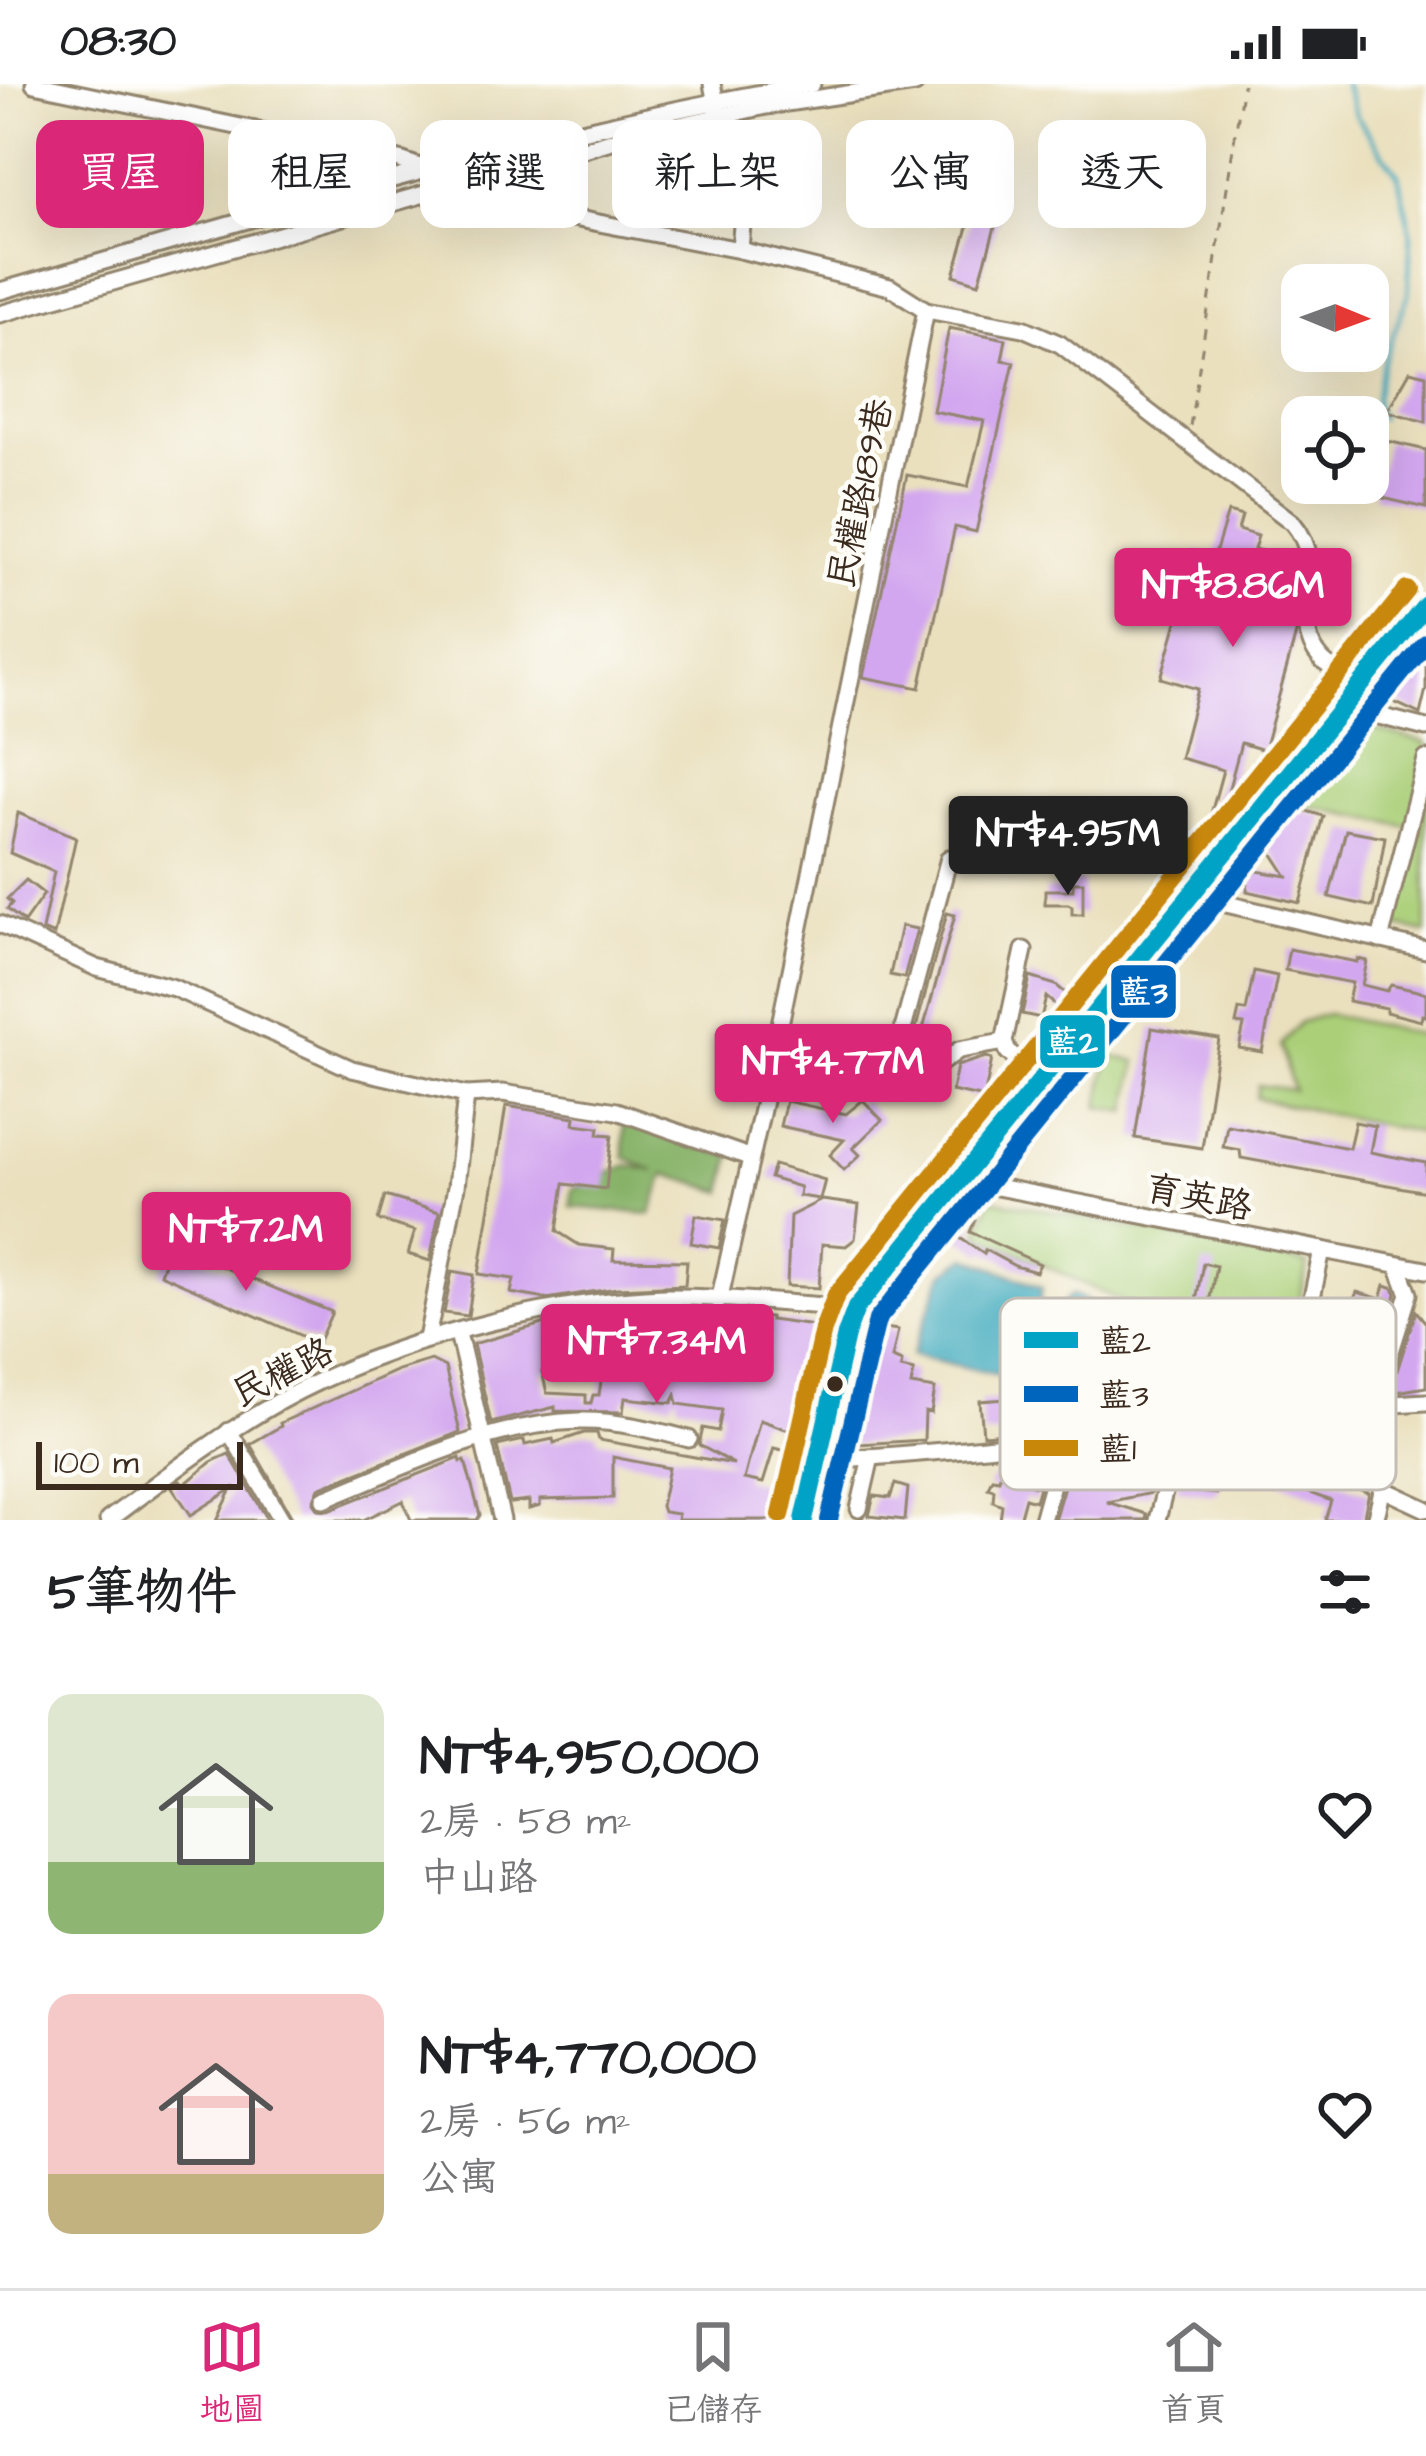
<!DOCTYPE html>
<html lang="zh-TW">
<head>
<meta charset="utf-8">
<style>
	body { margin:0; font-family:"Architects Daughter","LXGW WenKai TC",sans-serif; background:#f6f6f6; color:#202124; height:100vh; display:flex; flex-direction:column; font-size:45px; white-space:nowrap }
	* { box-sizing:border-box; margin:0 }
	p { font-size:39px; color:#757577 }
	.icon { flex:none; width:66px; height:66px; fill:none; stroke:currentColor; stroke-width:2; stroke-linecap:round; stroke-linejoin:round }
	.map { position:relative; height:1436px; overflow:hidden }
	.sheet { display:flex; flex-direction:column; background:#fff; flex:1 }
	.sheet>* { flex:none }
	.hud { position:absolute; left:36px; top:36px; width:1356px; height:108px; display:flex; gap:24px }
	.needle { width:78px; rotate:91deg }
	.buttons { position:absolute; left:1281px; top:180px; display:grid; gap:24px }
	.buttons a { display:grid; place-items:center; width:108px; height:108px; border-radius:24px; background:#fff; box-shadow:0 12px 48px #0002; font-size:60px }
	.scale { position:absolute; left:36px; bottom:30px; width:207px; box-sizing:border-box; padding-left:12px; border:6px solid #3b2a1e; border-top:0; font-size:33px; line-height:42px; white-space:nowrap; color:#3b2a1e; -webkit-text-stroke:9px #fdfcf7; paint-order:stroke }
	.price { position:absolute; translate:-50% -102px; padding:0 27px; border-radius:12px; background:#db2777; color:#fff; font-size:39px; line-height:78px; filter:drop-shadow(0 3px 6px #0008) }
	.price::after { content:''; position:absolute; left:50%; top:72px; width:36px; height:27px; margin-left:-18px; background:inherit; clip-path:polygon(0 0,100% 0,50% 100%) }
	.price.selected { background:#222; color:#fff }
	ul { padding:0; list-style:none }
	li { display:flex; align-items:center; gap:36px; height:300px; padding:0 48px }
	li span { display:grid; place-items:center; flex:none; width:336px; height:240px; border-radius:24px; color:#555 }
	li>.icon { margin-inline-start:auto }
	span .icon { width:144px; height:144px; fill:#fffc; stroke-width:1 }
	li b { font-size:51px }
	h2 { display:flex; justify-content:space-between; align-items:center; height:144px; padding:0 48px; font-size:51px }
	.chip { padding:0 42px; border-radius:24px; background:#fff; box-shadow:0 12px 48px #0002; font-size:42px; line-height:108px }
	.chip.selected { background:#db2777; color:#fff }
	.status { display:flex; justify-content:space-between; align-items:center; height:84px; padding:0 60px; background:#fff; direction:ltr }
	.status svg { height:33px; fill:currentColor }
	.menu { display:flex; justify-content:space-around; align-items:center; height:168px; border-top:3px solid #e0e0e0; background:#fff; font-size:33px; color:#757577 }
	.menu a { display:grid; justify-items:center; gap:6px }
	.menu .selected { color:#db2777 }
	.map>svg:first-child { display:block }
</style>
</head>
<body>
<div class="status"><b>08:30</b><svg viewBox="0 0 49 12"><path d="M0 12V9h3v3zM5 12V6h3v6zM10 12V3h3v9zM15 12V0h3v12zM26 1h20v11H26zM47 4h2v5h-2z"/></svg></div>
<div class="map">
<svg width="1426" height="1436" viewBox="0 0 1426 1436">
	<rect width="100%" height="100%" fill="#fdfcf7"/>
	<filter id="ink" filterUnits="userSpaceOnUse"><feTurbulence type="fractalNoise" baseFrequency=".00833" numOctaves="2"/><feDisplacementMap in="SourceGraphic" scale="24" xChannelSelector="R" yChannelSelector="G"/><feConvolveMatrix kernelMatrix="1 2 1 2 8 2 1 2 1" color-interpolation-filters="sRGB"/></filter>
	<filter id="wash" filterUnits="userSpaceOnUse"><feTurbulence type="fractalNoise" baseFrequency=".004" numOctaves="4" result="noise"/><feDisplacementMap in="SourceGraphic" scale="48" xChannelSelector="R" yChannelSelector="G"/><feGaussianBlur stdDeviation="2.7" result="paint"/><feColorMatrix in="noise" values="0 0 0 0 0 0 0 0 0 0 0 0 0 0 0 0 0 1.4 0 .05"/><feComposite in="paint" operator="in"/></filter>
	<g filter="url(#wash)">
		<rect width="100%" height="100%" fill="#eae0be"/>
		<g fill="#aacf78" stroke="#727c4b" stroke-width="3">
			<path d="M 1346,638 L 1426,659 L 1426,849 L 1394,842 L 1420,745 L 1293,719 Z"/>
			<path d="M 1327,930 L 1426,952 L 1426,1050 L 1256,1014 L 1258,1001 L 1293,1006 L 1281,961 L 1300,938 Z"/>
			<path d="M 1108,972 L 1137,977 L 1128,1028 L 1099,1023 Z"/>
			<path d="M 991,1115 L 1308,1180 L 1295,1235 L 1263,1240 L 1155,1233 L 978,1150 Z"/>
		</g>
		<path fill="#87b268" stroke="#616e43" stroke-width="3" d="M 624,1039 L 731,1072 L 724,1108 L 665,1090 L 651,1130 L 571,1123 L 572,1106 L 627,1081 L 655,1087 L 624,1073 Z"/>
		<g fill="#3faabe" stroke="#3d6a6e" stroke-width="3">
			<path d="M 967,1173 L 1042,1203 L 1027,1291 L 1003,1292 L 912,1271 L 943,1190 Z"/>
			<path d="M 1073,1210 L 1143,1248 L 1176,1259 L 1179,1287 C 1144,1302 1091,1298 1053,1293 L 1051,1280 L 1066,1216 Z"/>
		</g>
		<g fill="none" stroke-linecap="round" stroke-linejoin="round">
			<path stroke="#3faabe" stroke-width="4.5" d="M 1344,0 L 1357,33 L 1398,91 L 1411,150 L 1408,211 L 1383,278 L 1375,318 L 1380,334"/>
		</g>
		<g id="blocks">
			<g fill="#d3a7ef">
				<path d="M 975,119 L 1000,126 L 979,199 L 954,191 Z"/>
				<path d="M 949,244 L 1006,255 L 1002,276 L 1014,278 L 976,448 L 955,443 L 920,604 L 863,593 L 907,391 L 968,403 L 984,337 L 933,327 Z"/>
				<path d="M 1410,287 L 1426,291 L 1426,338 L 1387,327 Z"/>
				<path d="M 1387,357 L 1426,366 L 1426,424 L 1374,412 Z"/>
				<path d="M 1228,428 L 1242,432 L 1238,446 L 1258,452 L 1254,465 L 1297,477 L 1296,550 L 1264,666 L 1241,659 L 1218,745 L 1206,748 L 1223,686 L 1180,674 L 1198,605 L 1161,594 L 1197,468 L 1214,473 Z"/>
				<path d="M 1415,572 L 1426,573 L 1426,605 L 1420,630 L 1379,611 L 1396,582 L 1413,583 Z"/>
				<path d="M 1297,724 L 1323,732 L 1300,819 L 1247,807 L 1248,797 L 1257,787 L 1287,792 L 1267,761 L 1277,749 L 1282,732 Z"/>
				<path d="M 18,729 L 76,753 L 54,851 L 42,846 L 54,788 L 10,769 Z"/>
				<path d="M 1346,746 L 1385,753 L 1373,823 L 1329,813 Z"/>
				<path d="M 26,796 L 44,810 L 24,838 L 7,825 L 12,819 L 7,815 Z"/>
				<path d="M 1073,798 L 1083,798 L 1083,830 L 1072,830 L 1072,822 L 1068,820 L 1045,820 L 1045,806 L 1073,806 Z"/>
				<path d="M 947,829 L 955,831 L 920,956 L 927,950 L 922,974 L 920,979 L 906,981 Z"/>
				<path d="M 901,842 L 917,845 L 904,894 L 890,891 Z"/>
				<path d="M 1289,865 L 1357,878 L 1358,875 L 1367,877 L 1362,901 L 1387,907 L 1391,901 L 1426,909 L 1426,932 L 1422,931 L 1421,937 L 1386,928 L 1386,924 L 1348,917 L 1352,899 L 1285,886 Z"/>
				<path d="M 1254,887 L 1277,892 L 1262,968 L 1239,964 L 1244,941 L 1236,940 L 1239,926 L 1246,927 Z"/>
				<path d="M 1030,893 L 1056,901 L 1075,917 L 1065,929 L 1046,913 L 1041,934 L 1022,930 Z"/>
				<path d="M 1152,944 L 1219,955 L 1202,1064 L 1135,1054 Z"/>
				<path d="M 848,958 L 885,965 L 878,993 L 842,991 Z"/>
				<path d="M 986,973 L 992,975 L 984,1014 L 952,1007 L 957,982 Z"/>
				<path d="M 863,1016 L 882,1036 L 853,1064 L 860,1071 L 844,1086 L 830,1071 L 844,1056 L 780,1042 L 786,1017 L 846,1030 Z"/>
				<path d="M 506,1022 L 575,1033 L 574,1040 L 599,1043 L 598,1050 L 612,1051 L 606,1105 L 564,1100 L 557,1147 L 579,1161 L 614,1165 L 613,1176 L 687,1177 L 685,1201 L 617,1204 L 546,1215 L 511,1209 L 514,1195 L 479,1190 Z"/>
				<path d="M 1355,1038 L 1375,1042 L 1370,1068 L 1426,1079 L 1426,1108 L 1241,1074 L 1240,1066 L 1223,1063 L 1227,1041 L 1349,1064 Z"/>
				<path d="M 774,1081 L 825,1096 L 820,1115 L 799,1112 L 800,1103 L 770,1094 Z"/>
				<path d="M 385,1112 L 439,1128 L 430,1177 L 408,1170 L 415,1147 L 378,1136 Z"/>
				<path d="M 822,1116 L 859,1121 L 855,1155 L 846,1162 L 822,1160 L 819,1204 L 787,1202 L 790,1132 Z"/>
				<path d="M 960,1129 L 975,1136 L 970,1148 L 1040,1180 L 1036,1188 L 1015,1182 L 985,1166 L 984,1170 L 951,1148 L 948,1145 Z"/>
				<path d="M 696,1131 L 725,1136 L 719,1164 L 691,1159 Z"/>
				<path d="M 170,1161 L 332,1228 L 318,1259 L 160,1190 Z"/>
				<path d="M 1203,1179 L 1216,1182 L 1209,1219 L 1258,1228 L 1256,1240 L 1194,1228 Z"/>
				<path d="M 452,1187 L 474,1191 L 468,1232 L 444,1229 Z"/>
				<path d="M 1385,1201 L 1394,1204 L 1396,1210 L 1387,1239 L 1381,1237 L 1372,1276 L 1341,1268 L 1343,1257 L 1347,1258 L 1354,1229 L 1349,1227 L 1357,1208 L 1381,1215 Z"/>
				<path d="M 1416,1227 L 1426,1239 L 1426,1303 L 1390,1309 Z"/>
				<path d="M 641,1232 L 681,1237 L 682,1234 L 695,1236 L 695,1232 L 739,1237 L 740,1232 L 770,1233 L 770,1236 L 814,1242 L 821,1251 L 800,1350 L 760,1336 L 748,1380 L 744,1395 L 763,1399 L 774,1364 L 791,1368 L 777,1436 L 677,1436 L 678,1430 L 663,1428 L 661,1422 L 669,1384 L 613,1373 L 613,1414 L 540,1416 L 540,1422 L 529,1425 L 529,1417 L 510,1419 L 497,1362 L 524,1356 L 525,1361 L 553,1355 L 554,1359 L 584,1349 L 597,1349 L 599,1356 L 734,1380 L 699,1361 L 703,1344 L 718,1347 L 722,1326 L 678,1320 L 676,1311 L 672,1319 L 625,1314 L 623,1328 L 555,1327 L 555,1323 L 491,1339 L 473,1260 L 546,1239 L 584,1235 L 585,1279 L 561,1279 L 562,1283 L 542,1288 L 547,1309 L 586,1311 L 586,1319 L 591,1319 L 593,1311 L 599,1311 L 604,1278 L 599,1278 L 607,1238 Z"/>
				<path d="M 878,1243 L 898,1246 L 892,1274 L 902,1278 L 901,1284 L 914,1287 L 911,1301 L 935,1305 L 931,1329 L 925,1328 L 924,1356 L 842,1361 L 864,1251 L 875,1252 Z"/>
				<path d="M 431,1276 L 445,1283 L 460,1348 L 319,1404 L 313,1418 L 318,1425 L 329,1426 L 460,1374 L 461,1378 L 465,1377 L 480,1431 L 477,1436 L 411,1436 L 403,1417 L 363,1436 L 294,1436 L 250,1360 L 281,1342 L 280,1339 L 398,1286 Z"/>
				<path d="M 1006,1315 L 1006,1349 L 983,1351 L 980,1317 Z"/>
				<path d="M 1260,1344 L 1264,1346 L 1246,1388 L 1227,1383 L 1216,1410 L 1177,1406 L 1191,1352 Z"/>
				<path d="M 1142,1358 L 1152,1362 L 1150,1370 L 1161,1373 L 1156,1391 L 1147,1389 L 1151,1409 L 1107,1418 L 1146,1430 L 1145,1436 L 1054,1436 L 1071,1378 L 1079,1380 L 1085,1366 L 1135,1382 Z"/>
				<path d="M 1299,1367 L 1316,1373 L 1310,1387 L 1369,1409 L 1363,1436 L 1325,1436 L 1331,1417 L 1272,1395 L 1277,1382 L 1290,1387 Z"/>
				<path d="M 229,1370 L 268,1436 L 217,1436 L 232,1405 L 191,1431 L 172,1403 L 180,1397 L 184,1401 L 211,1378 Z"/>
				<path d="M 1020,1371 L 1011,1395 L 1039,1403 L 1035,1417 L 1025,1414 L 1019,1436 L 1000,1436 L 1002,1421 L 993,1417 L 994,1405 L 988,1403 L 992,1394 L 999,1395 L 1004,1373 Z"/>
				<path d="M 895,1400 L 908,1404 L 905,1436 L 869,1432 L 874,1412 L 890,1414 Z"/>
			</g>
		</g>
	</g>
	<g filter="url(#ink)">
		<use href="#blocks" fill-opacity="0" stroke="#92856e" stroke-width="3"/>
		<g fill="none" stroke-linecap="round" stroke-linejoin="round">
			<g stroke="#92856e" stroke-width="21">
				<g id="minor">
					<path d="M 34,0 L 400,76 L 552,130 L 740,166 L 890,203 L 926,226"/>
					<path d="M 712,0 L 742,141 L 740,166"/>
					<path d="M 0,207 C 268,131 536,46 812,0"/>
					<path d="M 0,230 L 626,53 L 766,22 L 915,0"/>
					<path d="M 1344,623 L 1426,644"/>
					<path d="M 1187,811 L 1426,866"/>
					<path d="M 0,840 L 97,884 L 174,904 L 352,985 L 466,1011 L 503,1009 L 617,1027 L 749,1073"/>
					<path d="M 1380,856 L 1426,675"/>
					<path d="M 1024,866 L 1004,958 L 1008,968 L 1042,993"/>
					<path d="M 912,991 L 924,991 L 959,966 L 1004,958"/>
					<path d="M 768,999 L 887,1005 L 949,774"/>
					<path d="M 961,1096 L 1426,1186"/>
					<path d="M 719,1217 L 768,999 L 926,226 L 1023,244 L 1060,260 L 1292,438 C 1333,486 1285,533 1321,575 C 1331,586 1349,594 1362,602"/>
					<path d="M 458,1249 L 502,1436"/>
					<path d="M 427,1255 L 456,1103 L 466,1011"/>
					<path d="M 1374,1321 L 1409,1210 L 1398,1181"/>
					<path d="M 1288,1328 L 1322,1166"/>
					<path d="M 1261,1332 L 1377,1374 C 1387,1394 1381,1415 1375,1436"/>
					<path d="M 229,1347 L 282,1436"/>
					<path d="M 819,1376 C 1022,1366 1223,1330 1426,1318"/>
					<path d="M 1383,1405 L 1426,1425"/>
					<path d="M 324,1415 C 406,1382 489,1340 579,1337 C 616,1336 654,1346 689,1355"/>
					<path d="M 859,1425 L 871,1373"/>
					<path d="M 108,1436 C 164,1394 219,1351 280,1317 C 387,1258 543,1217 665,1213 C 727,1212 794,1221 856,1224"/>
					<path d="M 1042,1436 L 1064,1357"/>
					<path d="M 1157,1436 L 1181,1343 L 1204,1299 L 1204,1277 L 1195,1258"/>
				</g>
			</g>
			<g stroke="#92856e" stroke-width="24">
				<path id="major" d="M 804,1436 L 846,1251 L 856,1224 L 1426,521"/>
			</g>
			<path stroke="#92856e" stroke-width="3" stroke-dasharray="9 9" stroke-linecap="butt" d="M 1190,342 L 1243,0"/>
			<use href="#minor" stroke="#fff" stroke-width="15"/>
			<use href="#major" stroke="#fff" stroke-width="18"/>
			<g stroke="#fdfcf7" stroke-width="27">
				<path id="bus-1" d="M 804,1436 L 846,1251 L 856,1224 L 1426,521"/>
			</g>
			<g stroke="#fdfcf7" stroke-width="27">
				<path id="bus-2" d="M 829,1436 L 877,1236 L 1426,559"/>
			</g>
			<g stroke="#fdfcf7" stroke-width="27">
				<path id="bus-3" d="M 781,1431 L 823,1246 L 836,1211 L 1407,506"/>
			</g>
			<use href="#bus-1" stroke="#03a3c5" stroke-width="18"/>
			<use href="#bus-2" stroke="#0065bd" stroke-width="18"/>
			<use href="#bus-3" stroke="#c88708" stroke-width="18"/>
		</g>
	</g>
	<circle fill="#3b2a1e" stroke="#fdfcf7" stroke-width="4.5" cx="835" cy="1300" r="10"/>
	<g text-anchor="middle" stroke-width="9" stroke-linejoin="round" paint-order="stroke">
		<g font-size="36" fill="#3b2a1e" stroke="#fdfcf7">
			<text transform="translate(859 409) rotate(-78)" y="13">民權路189巷</text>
			<text transform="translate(1199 1112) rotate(11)" y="13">育英路</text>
			<text transform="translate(282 1287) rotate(-27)" y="13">民權路</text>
		</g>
	</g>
	<rect x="1000" y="1214" width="396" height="192" rx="18" fill="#fdfcf7" stroke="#c3bdb6" stroke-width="3"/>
	<rect x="1024" y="1248" width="54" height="16" fill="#03a3c5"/>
	<rect x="1024" y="1302" width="54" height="16" fill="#0065bd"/>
	<rect x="1024" y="1356" width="54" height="16" fill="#c88708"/>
	<g font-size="33" fill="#3b2a1e">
		<text x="1099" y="1268">藍2</text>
		<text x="1099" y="1322">藍3</text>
		<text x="1099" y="1376">藍1</text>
	</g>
	<g stroke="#fdfcf7" stroke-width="4.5">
		<rect x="1109" y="879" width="69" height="57" rx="12" fill="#0065bd"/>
		<rect x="1038" y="929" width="69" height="57" rx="12" fill="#03a3c5"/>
	</g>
	<g font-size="33" text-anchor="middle" font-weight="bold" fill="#fff">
		<text x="1143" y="919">藍3</text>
		<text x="1072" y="969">藍2</text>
	</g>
</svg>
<div class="buttons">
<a><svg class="needle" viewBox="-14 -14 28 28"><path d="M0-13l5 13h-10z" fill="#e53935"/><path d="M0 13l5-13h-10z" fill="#757577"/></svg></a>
<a><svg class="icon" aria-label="locate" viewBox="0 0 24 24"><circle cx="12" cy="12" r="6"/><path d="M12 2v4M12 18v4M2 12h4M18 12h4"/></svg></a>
</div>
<div class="scale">100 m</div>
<b class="price" style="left:1233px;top:566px">NT$8.86M</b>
<b class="price selected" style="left:1068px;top:814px">NT$4.95M</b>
<b class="price" style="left:833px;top:1042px">NT$4.77M</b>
<b class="price" style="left:246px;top:1210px">NT$7.2M</b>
<b class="price" style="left:657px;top:1322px">NT$7.34M</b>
<div class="hud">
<a class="chip selected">買屋</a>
<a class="chip">租屋</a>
<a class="chip">篩選</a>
<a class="chip">新上架</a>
<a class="chip">公寓</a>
<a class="chip">透天</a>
</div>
</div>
<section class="sheet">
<h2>5筆物件<svg class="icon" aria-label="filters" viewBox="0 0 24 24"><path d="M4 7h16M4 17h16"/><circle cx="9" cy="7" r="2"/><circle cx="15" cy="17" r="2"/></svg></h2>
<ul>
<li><span style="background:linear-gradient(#dfe7d0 70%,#8fb573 0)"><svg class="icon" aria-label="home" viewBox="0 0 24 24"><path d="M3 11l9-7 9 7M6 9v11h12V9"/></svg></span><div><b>NT$4,950,000</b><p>2房 · 58 m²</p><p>中山路</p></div><svg class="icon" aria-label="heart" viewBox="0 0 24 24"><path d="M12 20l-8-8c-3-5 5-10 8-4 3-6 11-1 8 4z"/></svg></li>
<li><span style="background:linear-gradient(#f6c9c9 75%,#c2b280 0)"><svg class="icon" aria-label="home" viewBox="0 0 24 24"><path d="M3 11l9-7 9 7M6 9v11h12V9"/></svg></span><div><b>NT$4,770,000</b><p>2房 · 56 m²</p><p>公寓</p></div><svg class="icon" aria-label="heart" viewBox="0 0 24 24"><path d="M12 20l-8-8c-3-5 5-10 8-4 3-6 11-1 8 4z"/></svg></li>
</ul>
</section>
<nav class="menu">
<a class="selected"><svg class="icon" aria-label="map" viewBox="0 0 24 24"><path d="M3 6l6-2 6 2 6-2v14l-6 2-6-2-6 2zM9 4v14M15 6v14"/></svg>地圖</a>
<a><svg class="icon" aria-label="saved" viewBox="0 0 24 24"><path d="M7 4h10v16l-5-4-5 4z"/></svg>已儲存</a>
<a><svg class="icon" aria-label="home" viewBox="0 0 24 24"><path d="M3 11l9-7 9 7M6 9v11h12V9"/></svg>首頁</a>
</nav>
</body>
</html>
